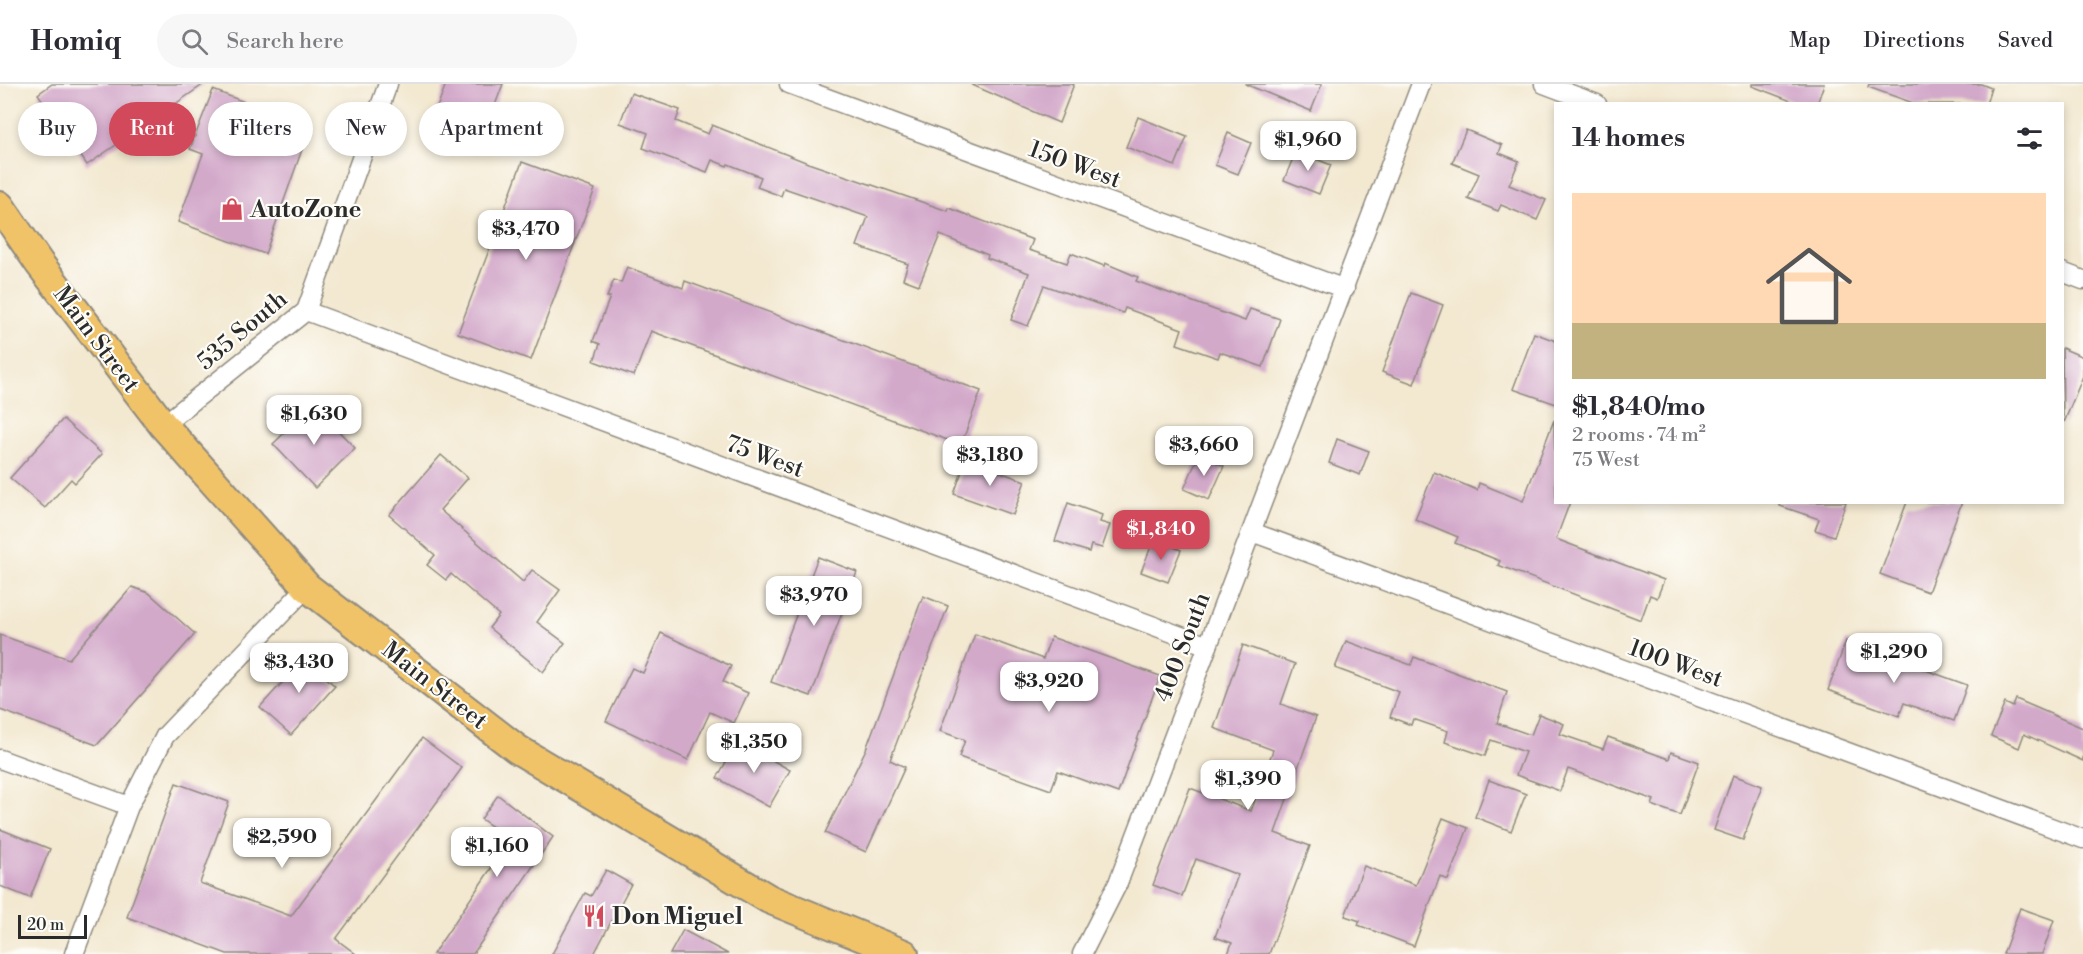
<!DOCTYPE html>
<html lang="en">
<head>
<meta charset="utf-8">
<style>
	body { margin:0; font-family:"Libre Bodoni",serif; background:#f7f7f7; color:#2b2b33; height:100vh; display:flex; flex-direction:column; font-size:22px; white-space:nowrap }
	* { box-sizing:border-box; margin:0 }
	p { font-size:20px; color:#7c7c81 }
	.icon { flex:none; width:33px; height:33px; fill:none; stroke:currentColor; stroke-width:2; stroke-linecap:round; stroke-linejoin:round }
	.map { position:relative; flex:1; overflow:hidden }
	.panel { position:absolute; left:1554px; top:18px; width:510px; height:402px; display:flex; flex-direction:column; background:#fff; border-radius:0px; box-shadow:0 3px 9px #0003 }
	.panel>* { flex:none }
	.hud { position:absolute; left:18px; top:18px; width:570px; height:54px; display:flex; gap:12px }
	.scale { position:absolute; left:18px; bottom:15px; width:69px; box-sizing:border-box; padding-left:6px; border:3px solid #2b2b2b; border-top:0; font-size:16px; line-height:21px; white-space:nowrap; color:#2b2b2b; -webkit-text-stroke:4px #fdfcf7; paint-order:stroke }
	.price { position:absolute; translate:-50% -51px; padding:0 14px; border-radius:12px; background:#fff; color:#222; font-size:20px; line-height:39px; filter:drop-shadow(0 2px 3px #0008) }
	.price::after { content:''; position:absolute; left:50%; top:36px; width:18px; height:14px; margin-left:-9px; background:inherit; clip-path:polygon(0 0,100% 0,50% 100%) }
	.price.selected { background:#d1495b; color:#fff }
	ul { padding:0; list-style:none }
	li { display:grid; align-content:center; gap:12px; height:318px; padding:0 18px }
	li span { display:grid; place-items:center; height:186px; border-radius:0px; color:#555 }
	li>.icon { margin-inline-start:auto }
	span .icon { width:108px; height:108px; fill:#fffc; stroke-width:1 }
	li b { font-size:26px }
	h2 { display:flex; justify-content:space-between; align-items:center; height:72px; padding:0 18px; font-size:26px }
	.tag { padding:0 21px; border-radius:27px; background:#fff; box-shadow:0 3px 9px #0003; font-size:21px; line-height:54px }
	.tag.selected { background:#d1495b; color:#fff }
	header { display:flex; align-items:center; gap:36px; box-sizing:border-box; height:84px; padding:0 30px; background:#fff; border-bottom:2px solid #e1e1e2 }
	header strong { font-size:28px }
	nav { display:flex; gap:33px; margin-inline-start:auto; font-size:21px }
	.search { width:420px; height:54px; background:#f7f7f7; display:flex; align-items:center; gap:15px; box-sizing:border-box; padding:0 21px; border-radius:33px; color:#7c7c81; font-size:22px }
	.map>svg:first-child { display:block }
</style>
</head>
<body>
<header>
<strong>Homiq</strong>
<div class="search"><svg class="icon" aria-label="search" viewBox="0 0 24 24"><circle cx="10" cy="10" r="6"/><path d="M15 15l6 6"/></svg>Search here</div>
<nav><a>Map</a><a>Directions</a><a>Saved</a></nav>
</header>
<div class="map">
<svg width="2083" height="870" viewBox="0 0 2083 870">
	<rect width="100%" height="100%" fill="#fdfcf7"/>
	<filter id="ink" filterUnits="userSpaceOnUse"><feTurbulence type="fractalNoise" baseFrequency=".0167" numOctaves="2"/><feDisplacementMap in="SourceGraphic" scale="12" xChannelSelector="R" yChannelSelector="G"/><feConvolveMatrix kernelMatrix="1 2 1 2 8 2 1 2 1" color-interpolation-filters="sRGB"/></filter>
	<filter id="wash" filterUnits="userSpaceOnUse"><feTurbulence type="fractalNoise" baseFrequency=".008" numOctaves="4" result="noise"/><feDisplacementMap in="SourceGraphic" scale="24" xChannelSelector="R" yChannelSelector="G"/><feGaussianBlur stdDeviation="1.35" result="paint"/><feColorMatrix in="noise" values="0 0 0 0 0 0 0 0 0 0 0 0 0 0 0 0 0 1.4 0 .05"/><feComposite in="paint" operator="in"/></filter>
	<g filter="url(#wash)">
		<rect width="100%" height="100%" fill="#f3e8d0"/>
		<g id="blocks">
			<g fill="#d3a9ca">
				<path d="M 52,0 L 204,0 L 87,81 L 38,10 Z"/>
				<path d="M 446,0 L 503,0 L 483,53 L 433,34 Z"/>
				<path d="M 970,0 L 1074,0 L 1059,39 Z"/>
				<path d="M 1245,0 L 1322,0 L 1311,27 Z"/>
				<path d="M 1752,0 L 1824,0 L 1817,20 L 1799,20 L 1752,2 Z"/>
				<path d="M 1869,0 L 1981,0 L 1991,4 L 1986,20 L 1916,20 L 1868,3 Z"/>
				<path d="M 213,6 L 310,43 L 265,170 L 178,138 L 203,70 L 190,65 Z"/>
				<path d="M 631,9 L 680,26 L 676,37 L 708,50 L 712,41 L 808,79 L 948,127 L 949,124 L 1033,156 L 1029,166 L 1067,179 L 1071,169 L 1104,182 L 1105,179 L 1138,193 L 1136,197 L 1245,237 L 1250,225 L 1280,235 L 1263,283 L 1220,268 L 1218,274 L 1177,260 L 1182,245 L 1125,224 L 1123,229 L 1044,201 L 1028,242 L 1011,236 L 1029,189 L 987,174 L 988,171 L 940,151 L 919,201 L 903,195 L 908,180 L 857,162 L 868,133 L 784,104 L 781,112 L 757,103 L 761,93 L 728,80 L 727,82 L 712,76 L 707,88 L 643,64 L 648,49 L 620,39 Z"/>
				<path d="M 1138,33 L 1187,53 L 1175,82 L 1126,63 Z"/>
				<path d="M 1466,46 L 1502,61 L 1499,69 L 1519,77 L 1509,101 L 1546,116 L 1537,136 L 1501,121 L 1498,127 L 1468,115 L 1479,90 L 1452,79 Z"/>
				<path d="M 1228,49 L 1251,59 L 1238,90 L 1215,81 Z"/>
				<path d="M 1296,67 L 1331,81 L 1319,110 L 1284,96 Z"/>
				<path d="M 522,78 L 595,105 L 531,276 L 458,249 Z"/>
				<path d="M 627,183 L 683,204 L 685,197 L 981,307 L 961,361 L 651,247 L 634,292 L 594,277 L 600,260 L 593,257 L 610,213 L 607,213 L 614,196 L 621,199 Z"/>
				<path d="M 1411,209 L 1443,221 L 1414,300 L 1382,288 Z"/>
				<path d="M 1534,249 L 1556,257 L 1556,320 L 1513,305 Z"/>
				<path d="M 2062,264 L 2083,273 L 2083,292 L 2063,341 Z"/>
				<path d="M 313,321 L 355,364 L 315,404 L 273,360 Z"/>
				<path d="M 63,335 L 102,370 L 75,399 L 71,395 L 45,424 L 10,394 Z"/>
				<path d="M 1554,336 L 1556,418 L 1570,418 L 1556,455 L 1664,496 L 1657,514 L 1650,511 L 1641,536 L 1498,481 L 1500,477 L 1455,459 L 1458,453 L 1415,435 L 1434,388 L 1477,406 L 1479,399 L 1523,417 Z"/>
				<path d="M 1337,355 L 1369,367 L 1360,391 L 1329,379 Z"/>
				<path d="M 441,371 L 468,394 L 440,426 L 523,498 L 532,486 L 560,506 L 537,538 L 565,559 L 543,588 L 489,544 L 499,531 L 451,490 L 446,496 L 427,481 L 435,471 L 389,431 Z"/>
				<path d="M 1199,371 L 1224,382 L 1209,416 L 1184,405 Z"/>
				<path d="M 966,376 L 1025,397 L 1013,431 L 954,410 Z"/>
				<path d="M 1780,418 L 1846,418 L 1834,452 L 1815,446 L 1819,435 L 1780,422 Z"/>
				<path d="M 1907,418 L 1962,418 L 1928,508 L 1880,490 Z"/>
				<path d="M 1068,419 L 1102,431 L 1100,438 L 1110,441 L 1102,464 L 1091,461 L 1089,468 L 1055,457 Z"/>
				<path d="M 1154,455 L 1181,466 L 1168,498 L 1141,488 Z"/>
				<path d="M 818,473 L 857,488 L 811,612 L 771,598 Z"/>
				<path d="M 132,503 L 149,509 L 195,550 L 97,661 L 0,626 L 0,551 L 69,575 Z"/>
				<path d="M 923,512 L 948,522 L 890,676 L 905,683 L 866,768 L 825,749 L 866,665 Z"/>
				<path d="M 661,549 L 731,582 L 723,598 L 748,609 L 734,639 L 710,628 L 688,676 L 606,637 L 632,584 L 643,589 Z"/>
				<path d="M 975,550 L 1043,575 L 1051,553 L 1160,592 L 1118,709 L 1058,687 L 1051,706 L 959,673 L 965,656 L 940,647 Z"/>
				<path d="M 1346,557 L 1411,581 L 1414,573 L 1507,608 L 1497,639 L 1531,651 L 1539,630 L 1564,640 L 1560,650 L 1603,665 L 1608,653 L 1669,675 L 1671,668 L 1699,678 L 1680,731 L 1652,721 L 1654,716 L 1568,685 L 1560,707 L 1516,691 L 1525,668 L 1491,656 L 1485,672 L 1445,658 L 1448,647 L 1413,635 L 1411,641 L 1390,633 L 1399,608 L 1335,584 Z"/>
				<path d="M 1846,557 L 1967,601 L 1954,637 L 1904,619 L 1899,632 L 1828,606 Z"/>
				<path d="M 1243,561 L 1295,580 L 1281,620 L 1316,633 L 1275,749 L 1310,762 L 1269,870 L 1228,870 L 1232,859 L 1215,853 L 1238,791 L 1196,775 L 1182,812 L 1153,801 L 1190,704 L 1251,727 L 1273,666 L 1214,644 Z"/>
				<path d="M 310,568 L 326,583 L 321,589 L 335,602 L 291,651 L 260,623 Z"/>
				<path d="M 2016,615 L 2083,644 L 2083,677 L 2024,650 L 2019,664 L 1991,652 L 2005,619 L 2013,623 Z"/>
				<path d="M 422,654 L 462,684 L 336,855 L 356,870 L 227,870 L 127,833 L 176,699 L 229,718 L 200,799 L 291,832 Z"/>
				<path d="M 738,657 L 790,686 L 769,723 L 717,694 Z"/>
				<path d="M 1733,691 L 1762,702 L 1743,756 L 1714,746 Z"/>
				<path d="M 1489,696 L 1526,710 L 1511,747 L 1475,733 Z"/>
				<path d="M 498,711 L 553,753 L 473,870 L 433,870 L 511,755 L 481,735 Z"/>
				<path d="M 1443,734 L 1468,744 L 1448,796 L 1440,792 L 1414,862 L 1358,841 L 1360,837 L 1345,832 L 1364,782 L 1416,801 Z"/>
				<path d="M 0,745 L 50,765 L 30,814 L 0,802 Z"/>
				<path d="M 606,786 L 631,800 L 594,870 L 552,870 L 585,809 L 591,812 Z"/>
				<path d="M 2020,824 L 2054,836 L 2042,870 L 2003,870 Z"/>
				<path d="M 683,846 L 728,870 L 670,870 Z"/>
			</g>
		</g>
	</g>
	<g filter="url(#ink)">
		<use href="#blocks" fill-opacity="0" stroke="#8f8a7e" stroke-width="1.5"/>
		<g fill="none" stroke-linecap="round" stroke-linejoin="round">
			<g stroke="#8f8a7e" stroke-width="21">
				<g id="street">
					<path d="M 789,0 L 1345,205"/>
					<path d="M 1544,0 L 1597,20"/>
					<path d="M 2062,188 L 2083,196"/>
					<path d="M 306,227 L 1208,562"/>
					<path d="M 163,341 L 306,227 L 388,0"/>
					<path d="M 1252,448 L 2083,755"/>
					<path d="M 0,675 L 129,722"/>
					<path d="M 74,870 L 129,722 L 165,652 L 307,503"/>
					<path d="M 1082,870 L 1118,799 L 1421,0"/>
				</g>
			</g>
			<g stroke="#8f8a7e" stroke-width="32">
				<path id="primary" d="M 0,122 L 39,179 L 163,341 L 307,503 L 517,665 L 769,815 L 904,870"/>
			</g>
			<use href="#street" stroke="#fff" stroke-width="18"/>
			<use href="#primary" stroke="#f1c369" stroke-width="28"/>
		</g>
	</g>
	<defs>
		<g id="shop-bare" transform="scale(1.8)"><path d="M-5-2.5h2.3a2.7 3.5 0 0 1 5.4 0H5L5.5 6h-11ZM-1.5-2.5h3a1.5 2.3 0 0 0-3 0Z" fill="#d1495b" stroke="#fdfcf7" stroke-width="2.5" paint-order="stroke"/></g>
		<g id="restaurant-bare" transform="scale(1.8)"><path d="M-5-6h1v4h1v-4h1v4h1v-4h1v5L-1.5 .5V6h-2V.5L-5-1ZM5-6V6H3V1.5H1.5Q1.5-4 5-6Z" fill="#d1495b" stroke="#fdfcf7" stroke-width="2.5" paint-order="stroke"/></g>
	</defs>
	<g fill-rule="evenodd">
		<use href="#shop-bare" x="232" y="125"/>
		<use href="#restaurant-bare" x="594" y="832"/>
	</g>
	<g text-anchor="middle" stroke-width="4.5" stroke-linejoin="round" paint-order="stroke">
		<g font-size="24" fill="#2b2b2b" stroke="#fdfcf7">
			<text transform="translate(1075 80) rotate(20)" y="8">150 West</text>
			<text transform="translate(242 246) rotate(-40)" y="8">535 South</text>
			<text transform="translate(97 255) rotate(53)" y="8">Main Street</text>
			<text transform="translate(765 372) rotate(20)" y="8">75 West</text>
			<text transform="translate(1182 563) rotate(-69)" y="8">400 South</text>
			<text transform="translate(1676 579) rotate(20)" y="8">100 West</text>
			<text transform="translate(435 601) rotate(38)" y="8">Main Street</text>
		</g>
		<g font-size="24" font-weight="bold" fill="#2b2b2b" stroke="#fdfcf7" text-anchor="start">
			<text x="250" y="133">AutoZone</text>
			<text x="612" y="840">Don Miguel</text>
		</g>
	</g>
</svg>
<div class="scale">20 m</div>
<b class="price" style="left:1308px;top:88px">$1,960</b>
<b class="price" style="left:526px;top:177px">$3,470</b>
<b class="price" style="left:314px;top:362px">$1,630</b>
<b class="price" style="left:1204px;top:393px">$3,660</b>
<b class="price" style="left:990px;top:403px">$3,180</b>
<b class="price selected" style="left:1161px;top:477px">$1,840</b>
<b class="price" style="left:814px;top:543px">$3,970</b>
<b class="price" style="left:1894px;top:600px">$1,290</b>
<b class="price" style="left:299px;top:610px">$3,430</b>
<b class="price" style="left:1049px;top:629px">$3,920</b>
<b class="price" style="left:754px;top:690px">$1,350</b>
<b class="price" style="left:1248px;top:727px">$1,390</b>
<b class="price" style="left:282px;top:785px">$2,590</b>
<b class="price" style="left:497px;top:794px">$1,160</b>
<div class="hud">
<a class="tag">Buy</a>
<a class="tag selected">Rent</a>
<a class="tag">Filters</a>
<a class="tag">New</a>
<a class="tag">Apartment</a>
</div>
<section class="panel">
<h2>14 homes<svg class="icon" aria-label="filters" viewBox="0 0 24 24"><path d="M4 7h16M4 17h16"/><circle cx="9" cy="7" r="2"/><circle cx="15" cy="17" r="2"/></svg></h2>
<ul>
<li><span style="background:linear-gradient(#ffd9b3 70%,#c2b280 0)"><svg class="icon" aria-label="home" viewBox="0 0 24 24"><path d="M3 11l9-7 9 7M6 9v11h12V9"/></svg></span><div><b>$1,840/mo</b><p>2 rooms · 74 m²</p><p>75 West</p></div></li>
</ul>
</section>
</div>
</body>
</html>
